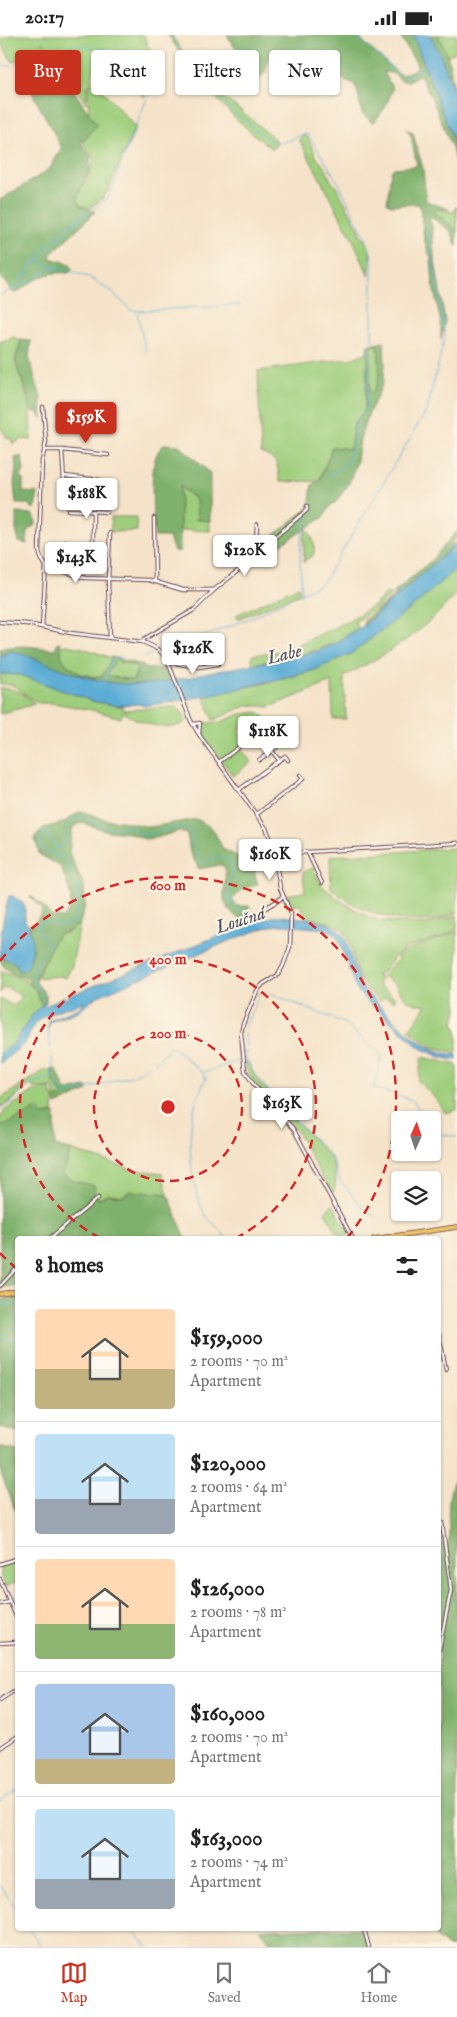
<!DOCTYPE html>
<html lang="en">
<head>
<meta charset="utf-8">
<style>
	body { margin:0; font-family:"IM FELL English",serif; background:#f2f2f2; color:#222; height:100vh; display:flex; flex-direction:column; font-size:19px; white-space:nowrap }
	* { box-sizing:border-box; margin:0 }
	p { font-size:16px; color:#767676 }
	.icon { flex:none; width:28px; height:28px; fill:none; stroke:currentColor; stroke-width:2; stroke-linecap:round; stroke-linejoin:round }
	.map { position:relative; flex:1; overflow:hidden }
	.panel { position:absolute; left:15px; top:1201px; width:426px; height:695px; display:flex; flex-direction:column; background:#fff; border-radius:5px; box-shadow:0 1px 4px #0004 }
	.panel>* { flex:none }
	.top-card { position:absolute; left:15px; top:15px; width:428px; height:45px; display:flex; gap:10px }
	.needle { width:32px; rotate:3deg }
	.buttons { position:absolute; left:391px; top:1076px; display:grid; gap:10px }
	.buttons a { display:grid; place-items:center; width:50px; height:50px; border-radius:5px; background:#fff; box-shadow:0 1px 4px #0004; font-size:25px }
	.price { position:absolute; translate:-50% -42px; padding:0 11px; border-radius:5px; background:#fff; color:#222; font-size:16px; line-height:32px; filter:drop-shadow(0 1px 2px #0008) }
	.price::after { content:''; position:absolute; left:50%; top:30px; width:15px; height:11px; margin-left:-8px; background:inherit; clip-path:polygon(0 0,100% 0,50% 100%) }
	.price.active { background:#c8321e; color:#fff }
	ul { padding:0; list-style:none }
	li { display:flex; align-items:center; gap:15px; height:125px; padding:0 20px }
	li+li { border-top:1px solid #e0e0e0 }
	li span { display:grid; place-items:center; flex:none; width:140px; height:100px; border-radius:5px; color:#555 }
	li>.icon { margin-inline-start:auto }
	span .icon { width:60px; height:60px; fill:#fffc; stroke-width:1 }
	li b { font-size:21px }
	h2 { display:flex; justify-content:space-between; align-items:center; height:60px; padding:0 20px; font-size:21px }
	.tag { padding:0 18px; border-radius:5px; background:#fff; box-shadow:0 1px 4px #0004; font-size:18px; line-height:45px }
	.tag.active { background:#c8321e; color:#fff }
	.status { display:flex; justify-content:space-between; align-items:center; height:35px; padding:0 25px; background:#fff; direction:ltr }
	.status svg { height:14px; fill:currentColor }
	.menu { display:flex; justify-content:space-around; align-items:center; height:70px; border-top:1px solid #e0e0e0; background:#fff; font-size:14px; color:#767676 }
	.menu a { display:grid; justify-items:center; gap:2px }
	.menu .active { color:#c8321e }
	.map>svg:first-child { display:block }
</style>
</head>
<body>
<div class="status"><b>20:17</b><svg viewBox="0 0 49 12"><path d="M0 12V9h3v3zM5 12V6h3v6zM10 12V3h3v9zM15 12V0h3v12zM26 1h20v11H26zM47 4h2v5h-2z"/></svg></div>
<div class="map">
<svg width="457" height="1912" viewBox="0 0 457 1912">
	<rect width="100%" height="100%" fill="#fcf5e5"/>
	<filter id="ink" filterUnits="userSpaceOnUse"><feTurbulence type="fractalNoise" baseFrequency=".02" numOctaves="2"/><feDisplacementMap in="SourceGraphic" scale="10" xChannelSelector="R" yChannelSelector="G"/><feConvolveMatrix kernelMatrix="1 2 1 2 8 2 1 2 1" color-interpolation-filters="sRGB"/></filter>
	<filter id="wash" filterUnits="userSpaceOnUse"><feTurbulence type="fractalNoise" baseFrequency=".0096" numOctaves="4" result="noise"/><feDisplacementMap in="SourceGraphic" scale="20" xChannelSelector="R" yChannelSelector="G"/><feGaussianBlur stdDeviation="1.12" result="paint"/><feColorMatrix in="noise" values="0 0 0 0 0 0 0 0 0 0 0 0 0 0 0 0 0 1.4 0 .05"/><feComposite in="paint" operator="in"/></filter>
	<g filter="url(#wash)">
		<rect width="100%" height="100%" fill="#f5e3c9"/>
		<g fill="#9ece7c" stroke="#747654">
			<path d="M 11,0 L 144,0 L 148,11 L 158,23 L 144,62 L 107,15 L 100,18 L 91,43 L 92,47 L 87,52 L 86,68 L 42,7 L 41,15 L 33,16 L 14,27 L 12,26 L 0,7 L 0,5 Z"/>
			<path d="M 168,0 L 171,0 L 199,41 L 211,55 L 238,73 L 278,107 L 273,114 C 230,84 197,43 168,0 Z"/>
			<path d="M 438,0 L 457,0 L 457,16 L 447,21 Z"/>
			<path d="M 95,47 L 135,92 L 108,155 L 103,163 L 90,173 L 80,170 L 77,165 L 78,159 L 87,144 L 94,124 L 83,107 L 89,100 L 88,52 Z"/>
			<path d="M 304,100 L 308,103 L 317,123 L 326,134 L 331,146 L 336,151 L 360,196 L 360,201 C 374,209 370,228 369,241 L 354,207 L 299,104 Z"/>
			<path d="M 457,171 L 457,195 L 433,176 L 435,174 L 454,177 Z"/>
			<path d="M 14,302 L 21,307 L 15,325 L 30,371 L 31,405 L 22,404 L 13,409 L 11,404 L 7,403 L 0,392 L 0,307 Z"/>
			<path d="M 376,309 L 378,311 C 379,327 383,347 371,358 L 369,357 L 371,313 Z"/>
			<path d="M 362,319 L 366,319 L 368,321 L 365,371 L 364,376 L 354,388 L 350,414 L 332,412 L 319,446 L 280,447 C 276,427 280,426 261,418 L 258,336 L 354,323 Z"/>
			<path d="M 179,451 L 196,465 L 197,485 L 210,486 L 210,496 L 180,495 Z"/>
			<path d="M 111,482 L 136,482 L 137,496 L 111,497 Z"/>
			<path d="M 306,493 C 312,501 317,511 313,521 L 305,525 L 304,528 L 304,502 Z"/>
			<path d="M 457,532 L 457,557 C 428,594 387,620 344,641 L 346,684 L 333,684 L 332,647 L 269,672 L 249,670 L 213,685 L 204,661 L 277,646 L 315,635 L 352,618 L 420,566 Z"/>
			<path d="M 299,551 L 300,557 L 297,559 L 238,584 L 236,580 Z"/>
			<path d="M 385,559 L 393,559 L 376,574 L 355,587 L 358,593 C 350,597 343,603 335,607 C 310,620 280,624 252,629 L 252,620 L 282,616 L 292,612 C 313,602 375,576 385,559 Z"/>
			<path d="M 65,610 L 83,613 L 112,623 L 103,640 C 85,646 58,633 61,611 Z"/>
			<path d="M 117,626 L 135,631 L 137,634 L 133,644 L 131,645 L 110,641 L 108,639 L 111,632 Z"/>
			<path d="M 0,639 L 20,640 L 92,666 L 123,672 L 123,675 L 176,672 C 183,677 185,680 184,688 C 166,698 138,687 123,677 L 121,683 L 92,675 L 53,668 L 38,668 L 12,650 L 0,649 Z"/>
			<path d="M 0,653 C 13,652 26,660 35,669 L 0,679 Z"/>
			<path d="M 258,677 L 265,682 L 237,695 L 250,708 L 241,713 L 251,727 L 233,741 L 203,700 L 203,688 L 221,687 L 240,679 Z"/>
			<path d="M 457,813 L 457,878 C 448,880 440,885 431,885 C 395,889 357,876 331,853 L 330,821 Z"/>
			<path d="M 313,833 L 322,851 L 341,866 L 365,880 L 379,886 L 422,889 L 434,887 L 457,880 L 457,894 L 443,902 L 408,912 L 396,920 L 384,936 L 376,940 L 381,942 L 378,950 L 387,956 L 396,964 L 393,966 L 385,962 L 380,966 C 374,960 366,954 361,946 C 352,931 355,903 339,892 C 330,887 315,885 305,882 L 301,870 L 289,871 L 285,860 L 305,857 L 303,837 Z"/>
			<path d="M 80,888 L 72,931 L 66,943 L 61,941 L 37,943 L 47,917 L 58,900 L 70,896 Z"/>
			<path d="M 457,896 L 457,976 L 454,987 L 457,996 L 457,1018 L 432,1012 L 409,995 L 427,970 L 415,969 L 409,966 L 402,960 L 395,949 L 382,941 L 398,924 L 396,922 C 415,909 437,907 457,896 Z"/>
			<path d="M 1,936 C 14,939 28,945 36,956 C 39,961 40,967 43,970 L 34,978 L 14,1008 L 0,1019 L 0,964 L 14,971 L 22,962 L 8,953 L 4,953 L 0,958 Z"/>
			<path d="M 422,1022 L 457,1030 L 457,1075 L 445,1078 L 434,1062 L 418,1046 Z"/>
			<path d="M 245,1026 L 248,1028 L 255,1043 L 329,1121 C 336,1132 337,1144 334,1157 L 329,1155 L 296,1095 L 252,1046 L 246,1034 Z"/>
			<path d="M 52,1034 L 52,1042 L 64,1061 L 54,1064 L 53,1078 L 42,1080 L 39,1072 L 28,1080 L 0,1092 L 0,1082 L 3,1080 L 4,1076 L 34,1056 L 50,1054 L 53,1062 L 55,1062 L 53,1053 L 33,1053 L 30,1048 L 11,1066 L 0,1072 L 0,1064 L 45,1035 Z"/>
			<path d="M 71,1115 L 134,1135 L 162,1138 L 168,1159 L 130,1156 L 123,1161 L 108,1159 L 99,1164 L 94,1158 L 94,1151 L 75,1146 L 62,1140 Z"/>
			<path d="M 333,1169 L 349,1199 L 349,1200 L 343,1202 L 337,1197 L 325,1177 Z"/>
			<path d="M 17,1524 L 17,1547 L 5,1552 L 0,1540 L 0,1531 Z"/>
		</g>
		<g fill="#7eb16c" stroke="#64684c" fill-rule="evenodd">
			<path d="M 227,0 L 356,0 L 395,36 L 402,40 L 417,33 L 416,28 L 399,0 L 413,0 L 457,115 L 457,137 L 452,113 L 431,61 L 426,53 L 420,39 L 409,46 L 402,46 L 394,39 L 384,37 L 393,54 L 385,73 L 373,88 L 362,78 L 357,55 L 354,49 L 336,41 C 332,24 313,21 299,26 L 274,13 L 271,15 L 265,38 L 259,44 L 251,31 L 239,19 Z"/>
			<path d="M 430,0 L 438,0 C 448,17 452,36 453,55 L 441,21 Z"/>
			<path d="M 45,14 L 97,90 L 81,108 L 91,122 L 89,135 L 77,163 L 80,170 L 95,177 L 51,219 L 50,223 L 70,229 L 72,234 L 69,238 C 54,236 39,241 27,250 C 22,254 20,257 14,258 L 0,242 L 0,165 L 42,139 L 50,133 L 62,113 L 29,52 L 43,33 L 36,19 Z"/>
			<path d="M 406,94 L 413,98 L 423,134 L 426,166 L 449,174 L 435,174 L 433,176 L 457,195 L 457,212 L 451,196 L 432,183 L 429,184 L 432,190 L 434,221 L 445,286 L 441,305 L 441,288 L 433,251 L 431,224 L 424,204 L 420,171 L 418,169 L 391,170 L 387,168 L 391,136 L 394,133 L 417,131 L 411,101 Z"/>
			<path d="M 20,305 L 31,306 L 29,322 L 41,363 L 42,383 L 38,378 L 30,375 C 30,359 20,344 16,329 C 14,321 21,313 20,305 Z"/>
			<path d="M 384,307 L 385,331 L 383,348 L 366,385 L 360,404 L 357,426 L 349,448 L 337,466 L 330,471 L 324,482 L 268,518 L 267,506 L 309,472 L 312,450 L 320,445 L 332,412 L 350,414 L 354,388 L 364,376 L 365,371 L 368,321 L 366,319 L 368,310 ZM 375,310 L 378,311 C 379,327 383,347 371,358 L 369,356 L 371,313 Z"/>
			<path d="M 164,409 L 179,410 L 210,438 L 210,486 L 197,485 L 196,465 L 180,451 L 180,516 L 174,517 L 169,502 L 155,502 C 153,485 149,433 157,419 C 158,415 162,412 164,409 Z"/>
			<path d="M 22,421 L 24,436 L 21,442 L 23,445 L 23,457 L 38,458 L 35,473 L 32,473 L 30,469 L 16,469 L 14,449 L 16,434 L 15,423 Z"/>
			<path d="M 16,478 L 32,479 L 35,482 L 36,490 L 28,494 L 27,509 L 19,507 L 16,495 Z"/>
			<path d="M 457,496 L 457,501 L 448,513 L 457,507 L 457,508 L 363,590 L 364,585 L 395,561 L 395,556 L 432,525 Z"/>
			<path d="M 60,607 L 61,621 L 66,629 L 82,640 L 86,639 L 94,643 L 103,640 L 112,622 L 143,630 L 143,633 L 169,635 L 172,645 C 114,660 69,636 17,617 L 10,616 L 0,621 L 0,614 C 18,608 37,613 55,614 L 57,608 ZM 117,626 L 135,631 L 137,634 L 134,644 L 131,645 L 110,641 L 108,639 L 111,632 Z"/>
			<path d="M 79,777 L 85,777 L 107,785 L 121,786 L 150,792 L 197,784 L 213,794 L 223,814 L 242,824 L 254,824 L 255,840 L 258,849 L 243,854 L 232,865 L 238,871 L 249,871 L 253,880 L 243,886 C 213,867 228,859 225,832 L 220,830 L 199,834 L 190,817 L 187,799 L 179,796 L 156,803 L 144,804 L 130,798 L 107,796 L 82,788 L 74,791 L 72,795 L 69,818 L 84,850 L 85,871 L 80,888 L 70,896 L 58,900 L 54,906 L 37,941 L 36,948 L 46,960 L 46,968 L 41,969 L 37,957 L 29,948 L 29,945 C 18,939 2,938 0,922 L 16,928 L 17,931 L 33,917 L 29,890 L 35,889 L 43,874 L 30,862 L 31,861 L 44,872 L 51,881 L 62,883 C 80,869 66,849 61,832 L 39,819 L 35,803 L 43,793 L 63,788 Z"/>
			<path d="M 52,1034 L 56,1034 C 69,1057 57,1057 86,1052 L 88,1056 L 56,1070 L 55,1064 L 63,1061 L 54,1048 Z"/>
			<path d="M 37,1074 L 42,1080 L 55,1078 L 55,1111 L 71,1115 L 63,1140 L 75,1146 L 95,1151 L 94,1158 L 99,1164 L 108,1159 L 123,1161 L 130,1156 L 168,1159 L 186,1204 L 18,1204 L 17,1250 L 0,1253 L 0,1092 Z"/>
			<path d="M 17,1262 L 18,1262 L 17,1397 L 2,1392 L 0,1394 L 0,1265 Z"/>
			<path d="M 0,1412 L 17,1416 L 17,1480 L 1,1438 Z"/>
			<path d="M 457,1438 L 457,1912 L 448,1912 L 427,1894 L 439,1894 L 439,1481 L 443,1510 L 449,1510 C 449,1486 445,1460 457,1438 Z"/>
			<path d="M 260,1894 L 362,1894 L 367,1912 L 274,1912 Z"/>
		</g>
		<g fill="#5badd6" stroke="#526680">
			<path d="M 413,0 L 430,0 L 441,21 L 457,64 L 457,115 Z"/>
			<path d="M 457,508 L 457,532 L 420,566 L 352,618 L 315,635 L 213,660 L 145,671 L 138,669 L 118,671 L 92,666 L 20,640 L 0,639 L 0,621 L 11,616 L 17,617 C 77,639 108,658 174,645 C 183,643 192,643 200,639 L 283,624 L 318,616 L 335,608 L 363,591 Z"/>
			<path d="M 9,861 L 13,861 L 25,870 L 25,886 C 34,895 35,926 25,935 L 19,934 L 16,928 L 0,922 C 0,902 3,881 9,861 Z"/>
			<path d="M 280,881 C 300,883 337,883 346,905 C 352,921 354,937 362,952 C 388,978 418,1018 457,1020 L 457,1025 L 443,1023 L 420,1013 L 366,965 L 356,954 L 339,905 L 334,898 L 325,894 L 283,890 L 270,891 L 234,904 L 96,962 L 79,976 L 50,987 L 48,994 L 49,985 L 79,973 L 84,966 L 72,972 L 64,973 L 41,983 L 35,989 L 25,1008 L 0,1029 L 0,1019 L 14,1008 L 34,978 L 43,969 L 46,971 L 64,961 L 65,964 L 70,964 L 68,960 L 76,958 L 250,888 L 251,885 Z"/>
		</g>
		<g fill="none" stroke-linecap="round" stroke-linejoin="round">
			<g stroke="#5badd6" stroke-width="1">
				<path d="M 172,0 C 193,39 224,70 259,97 C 265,101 272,108 279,108 C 289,108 298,99 308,99 L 339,149 L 367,206 L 372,221 L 372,301 L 367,369 L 357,389 L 348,428 L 328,441"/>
				<path d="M 356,1 L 404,43 L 424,32"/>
				<path d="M 76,10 L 94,13"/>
				<path d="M 15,29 L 23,25 L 72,11"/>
				<path d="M 0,30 L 12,31"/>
				<path d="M 37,227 L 59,233"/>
				<path d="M 21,246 C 36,219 60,195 85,178"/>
				<path d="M 13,254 L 67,195 L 108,163 L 160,30 L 128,19 L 98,13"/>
				<path d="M 0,260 L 22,251 L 47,235 L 60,233 L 89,242 L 113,258 L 131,275 L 137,276 L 240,270"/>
				<path d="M 137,278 L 146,316"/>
				<path d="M 302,558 L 323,548 L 427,375 L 445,301 L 429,197"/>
				<path d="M 145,622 L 155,617 L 160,611 L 194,605 L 250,583 L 302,558 C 300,535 297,495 311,476"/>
				<path d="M 104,649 L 112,624 L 122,622"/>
				<path d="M 50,818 L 41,814 L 40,807 L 43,799 L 47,798 L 56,813"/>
				<path d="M 44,969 C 43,956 38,957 34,947 C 30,937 45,918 49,910 C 46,903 40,902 38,894 L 39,890 L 44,887 C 59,888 60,895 76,886 L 79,854 L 70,839 L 67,825 L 50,818 L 64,809 C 70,795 63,781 86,782 L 91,787 L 110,793 L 130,792 L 145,800 L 179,792 L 187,792 L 193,802 L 193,812 L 201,827 L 219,822 L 230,826 C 235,838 226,853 230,866 L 249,882"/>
				<path d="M 246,1023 L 255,1040 L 299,1089 L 325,1115 L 333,1125 L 339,1145 L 366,1175 L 376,1182"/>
				<path d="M 203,1039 L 206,1043 C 201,1055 195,1067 193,1079 C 187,1105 191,1161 207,1182 C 213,1190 221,1193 225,1202"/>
				<path d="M 55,1047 L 62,1058 L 65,1060 L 134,1040 L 151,1031 L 172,1011 L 203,1038 L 246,1023 L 245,992 L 260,958 L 264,956 L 344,988 L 380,1018 L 381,1023 L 373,1053 L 412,1065 L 429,1085"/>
				<path d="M 0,1075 C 13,1068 20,1057 32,1049 C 39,1044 49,1046 54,1040 L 48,994"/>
				<path d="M 432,1089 L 438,1097"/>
				<path d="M 440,1099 L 457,1102"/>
				<path d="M 0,1270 L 18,1269"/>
				<path d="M 0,1301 L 18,1305"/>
				<path d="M 439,1538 L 444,1531"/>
				<path d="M 0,1766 L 18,1754"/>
				<path d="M 0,1851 L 18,1876"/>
				<path d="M 29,1894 L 42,1912"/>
				<path d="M 133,1894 L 147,1912"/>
			</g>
		</g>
	</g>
	<g filter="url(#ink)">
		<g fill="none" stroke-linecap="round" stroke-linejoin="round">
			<g stroke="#643c43" stroke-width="4.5">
				<g id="minor">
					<path d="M 45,415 L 62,415 L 64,446"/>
					<path d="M 62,415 L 108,420"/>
					<path d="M 64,441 L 100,445"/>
					<path d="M 68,475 L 107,477"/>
					<path d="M 154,483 L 155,546"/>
					<path d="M 66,507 L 83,512 L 109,514"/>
					<path d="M 93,513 L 93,477"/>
					<path d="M 256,521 L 262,513 L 307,475 L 307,471"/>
					<path d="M 46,531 L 85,543 L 149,545 L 183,555 L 214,555 L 194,575 L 144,604 L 143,607"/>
					<path d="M 214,555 L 255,522 L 257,489"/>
					<path d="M 0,587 L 27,589 L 71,598 L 143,607 L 154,612 L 161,617 L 168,627 L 191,686 L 200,701 L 266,793 L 273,809 L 280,853 L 291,879 L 290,912 L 283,931 L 278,940 L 263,949 L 257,956 L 243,989 L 241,998 L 245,1036 L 254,1050 L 294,1095 L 353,1204"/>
					<path d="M 42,592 L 46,531 L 41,523 L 39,516 L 42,426 L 46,407 L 43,372"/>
					<path d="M 110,603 L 108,547 L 110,498"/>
					<path d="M 168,627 L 199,632 L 218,629"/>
					<path d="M 193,689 L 200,688 L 199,699"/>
					<path d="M 272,716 L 279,725"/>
					<path d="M 259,725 L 277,712"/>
					<path d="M 219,727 L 239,712"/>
					<path d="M 240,754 L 285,721 L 288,725"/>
					<path d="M 257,779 L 303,744 L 300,740"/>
					<path d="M 274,810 L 282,817 L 290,818 L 457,808"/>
					<path d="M 308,818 L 322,848"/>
					<path d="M 262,875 L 279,865 L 283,860"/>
					<path d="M 49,1204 L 98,1163"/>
					<path d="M 0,1251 L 18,1232"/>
					<path d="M 439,1300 L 446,1335"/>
					<path d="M 0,1529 L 18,1523"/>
					<path d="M 0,1544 L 18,1586"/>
					<path d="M 0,1569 L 9,1567"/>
					<path d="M 0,1608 L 18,1607"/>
					<path d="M 439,1615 L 451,1555 L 442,1488"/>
					<path d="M 0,1665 L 18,1653"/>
					<path d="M 0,1713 L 18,1701"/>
					<path d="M 364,1894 L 369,1912"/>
				</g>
			</g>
			<g stroke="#643c43" stroke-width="5.5">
				<g id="major">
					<path d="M 374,1204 L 457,1192"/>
					<path d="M 0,1259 L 18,1256"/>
				</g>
			</g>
			<use href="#minor" stroke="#fff" stroke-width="2.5"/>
			<use href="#major" stroke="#eec469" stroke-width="4"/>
		</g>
	</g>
	<g fill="none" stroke="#d62828" stroke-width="2.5" stroke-dasharray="9 6">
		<circle cx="168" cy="1072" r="74"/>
		<path d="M100 1203A148 148 0 1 1 236 1203"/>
		<path d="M17 1234A222 222 0 0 1 0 1218M0 926A222 222 0 0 1 348 1202"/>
	</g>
	<g text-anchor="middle" stroke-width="4.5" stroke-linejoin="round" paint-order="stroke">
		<g font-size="19" font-style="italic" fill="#505167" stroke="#fcf5e5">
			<text transform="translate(284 618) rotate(-14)" y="7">Labe</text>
			<text transform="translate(240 884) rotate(-18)" y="7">Loučná</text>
		</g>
	</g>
	<circle cx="168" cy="1072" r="8" fill="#d62828" stroke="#fcf5e5" stroke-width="2.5"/>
	<g font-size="15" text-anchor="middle" font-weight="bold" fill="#d62828" stroke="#fcf5e5" stroke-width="4.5" stroke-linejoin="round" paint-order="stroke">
		<text x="168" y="855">600 m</text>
		<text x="168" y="929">400 m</text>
		<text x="168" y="1003">200 m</text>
	</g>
</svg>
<div class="buttons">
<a><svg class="needle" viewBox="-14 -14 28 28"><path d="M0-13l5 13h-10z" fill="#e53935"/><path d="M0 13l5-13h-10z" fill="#767676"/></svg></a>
<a><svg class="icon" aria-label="layers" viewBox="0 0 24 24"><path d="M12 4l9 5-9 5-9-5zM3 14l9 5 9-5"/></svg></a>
</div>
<b class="price active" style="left:86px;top:409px">$159K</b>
<b class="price" style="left:87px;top:485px">$188K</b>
<b class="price" style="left:245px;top:542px">$120K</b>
<b class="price" style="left:76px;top:549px">$143K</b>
<b class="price" style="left:193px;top:640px">$126K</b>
<b class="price" style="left:268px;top:723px">$118K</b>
<b class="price" style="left:270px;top:846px">$160K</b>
<b class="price" style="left:282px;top:1095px">$163K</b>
<div class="top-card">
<a class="tag active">Buy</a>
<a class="tag">Rent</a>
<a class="tag">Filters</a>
<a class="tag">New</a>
</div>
<section class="panel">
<h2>8 homes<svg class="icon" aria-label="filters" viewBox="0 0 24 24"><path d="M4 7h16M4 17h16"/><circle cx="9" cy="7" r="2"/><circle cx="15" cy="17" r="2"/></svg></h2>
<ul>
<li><span style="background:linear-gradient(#ffd9b3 60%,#c2b280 0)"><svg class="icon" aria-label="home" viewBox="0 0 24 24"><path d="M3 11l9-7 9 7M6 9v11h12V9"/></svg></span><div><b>$159,000</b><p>2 rooms · 70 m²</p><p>Apartment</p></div></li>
<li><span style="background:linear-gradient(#bfe0f5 65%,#9aa5b1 0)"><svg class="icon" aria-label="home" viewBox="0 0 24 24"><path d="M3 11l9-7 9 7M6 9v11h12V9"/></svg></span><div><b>$120,000</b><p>2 rooms · 64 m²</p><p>Apartment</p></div></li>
<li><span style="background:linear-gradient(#ffd9b3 65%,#8fb573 0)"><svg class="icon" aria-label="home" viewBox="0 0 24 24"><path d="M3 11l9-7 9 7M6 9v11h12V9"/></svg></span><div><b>$126,000</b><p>2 rooms · 78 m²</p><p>Apartment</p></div></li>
<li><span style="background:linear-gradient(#a9c7e8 75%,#c2b280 0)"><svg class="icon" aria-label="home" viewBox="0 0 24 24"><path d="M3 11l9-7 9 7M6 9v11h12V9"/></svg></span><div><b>$160,000</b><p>2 rooms · 70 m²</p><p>Apartment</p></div></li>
<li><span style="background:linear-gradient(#bfe0f5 70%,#9aa5b1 0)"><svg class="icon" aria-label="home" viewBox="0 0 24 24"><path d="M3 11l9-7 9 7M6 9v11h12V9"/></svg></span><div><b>$163,000</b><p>2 rooms · 74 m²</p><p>Apartment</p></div></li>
</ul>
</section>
</div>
<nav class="menu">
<a class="active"><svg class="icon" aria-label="map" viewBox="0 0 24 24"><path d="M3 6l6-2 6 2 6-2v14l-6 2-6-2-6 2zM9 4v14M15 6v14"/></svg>Map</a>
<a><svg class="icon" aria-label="saved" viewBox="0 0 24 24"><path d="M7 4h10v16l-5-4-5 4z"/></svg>Saved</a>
<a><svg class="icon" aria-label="home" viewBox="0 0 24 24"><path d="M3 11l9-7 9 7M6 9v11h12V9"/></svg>Home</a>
</nav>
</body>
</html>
